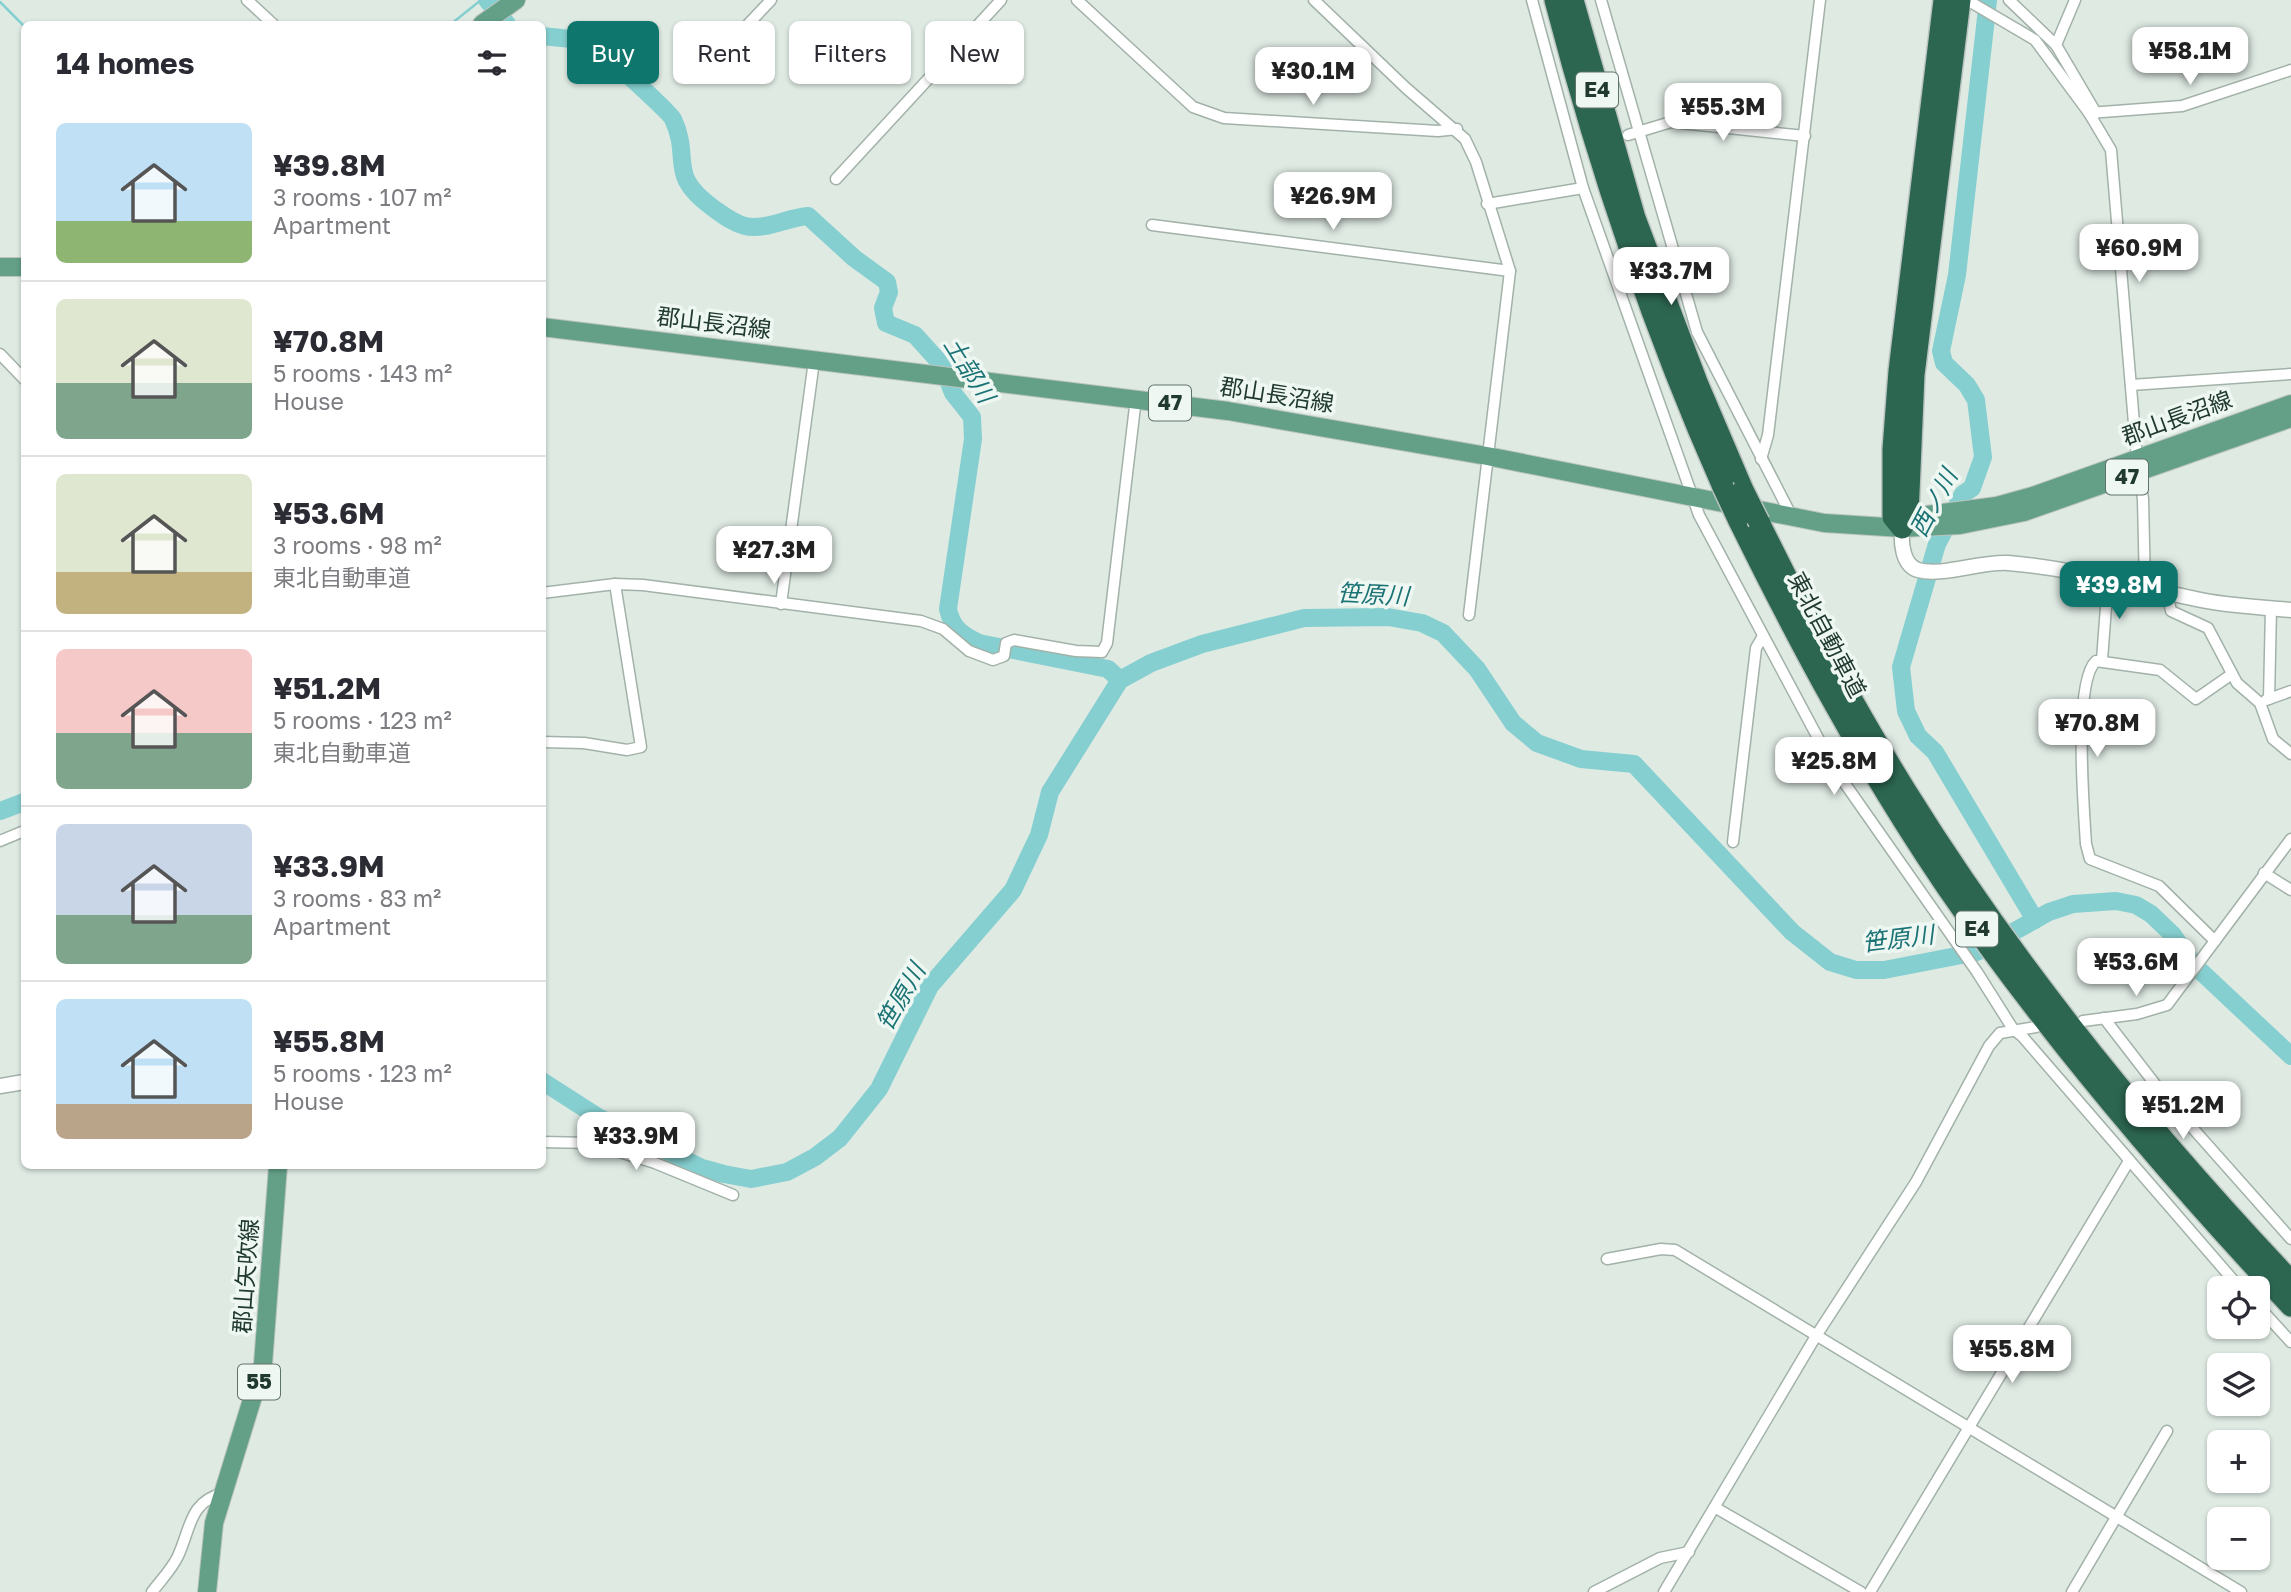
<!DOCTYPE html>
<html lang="en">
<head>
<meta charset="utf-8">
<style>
	body { margin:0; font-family:"Golos Text","Noto Sans JP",sans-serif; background:#f7f7f7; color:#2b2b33; height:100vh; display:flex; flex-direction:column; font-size:26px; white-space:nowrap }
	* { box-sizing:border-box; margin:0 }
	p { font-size:23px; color:#7c7c81 }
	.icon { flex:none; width:38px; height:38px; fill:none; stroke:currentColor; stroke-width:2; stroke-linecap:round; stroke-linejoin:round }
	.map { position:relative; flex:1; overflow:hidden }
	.side { position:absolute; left:21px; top:21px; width:525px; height:1148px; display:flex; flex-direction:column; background:#fff; border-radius:10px; box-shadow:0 2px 5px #0004 }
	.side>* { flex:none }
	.guide { position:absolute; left:567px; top:21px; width:665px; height:63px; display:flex; gap:14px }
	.fabs { position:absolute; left:2207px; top:1276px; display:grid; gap:14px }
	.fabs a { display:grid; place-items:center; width:63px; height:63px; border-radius:10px; background:#fff; box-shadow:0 2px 5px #0004; font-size:35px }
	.price { position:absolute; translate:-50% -60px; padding:0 16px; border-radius:14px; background:#fff; color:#222; font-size:23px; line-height:46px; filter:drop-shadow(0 2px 4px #0008) }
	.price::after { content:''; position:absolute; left:50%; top:42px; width:21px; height:16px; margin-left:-10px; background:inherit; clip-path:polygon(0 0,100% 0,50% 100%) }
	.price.selected { background:#0f766e; color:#fff }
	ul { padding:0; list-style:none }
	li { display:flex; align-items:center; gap:21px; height:175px; padding:0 35px }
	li+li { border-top:2px solid #e1e1e2 }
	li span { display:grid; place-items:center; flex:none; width:196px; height:140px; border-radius:10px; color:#555 }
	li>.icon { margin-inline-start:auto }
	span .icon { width:84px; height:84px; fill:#fffc; stroke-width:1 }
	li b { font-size:30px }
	h2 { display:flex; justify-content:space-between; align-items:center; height:84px; padding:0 35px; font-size:30px }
	.chip { padding:0 24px; border-radius:10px; background:#fff; box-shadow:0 2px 5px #0004; font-size:24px; line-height:63px }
	.chip.selected { background:#0f766e; color:#fff }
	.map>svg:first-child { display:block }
</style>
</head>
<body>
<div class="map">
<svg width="2291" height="1592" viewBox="0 0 2291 1592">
	<rect width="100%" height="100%" fill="#dfeae3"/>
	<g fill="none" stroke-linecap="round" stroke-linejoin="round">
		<g stroke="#86cfd0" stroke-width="2.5">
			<path d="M 0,2 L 24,26"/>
			<path d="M 451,24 L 481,0"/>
		</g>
		<g stroke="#86cfd0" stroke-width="18">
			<path d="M 487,0 L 507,24"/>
			<path d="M 1988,0 L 1957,275 L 1941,351 L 1944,363 L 1967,385 L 1976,400 L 1983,457 L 1972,488 L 1963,494 L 1937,544 L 1901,667 L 1906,711 L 1918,736 L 1935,752 L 2035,920"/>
			<path d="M 542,36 C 560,38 579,38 595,47 C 603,51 670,113 673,119 C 692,160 666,174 713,208 C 723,215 733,223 745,226 C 764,231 789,217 808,216 L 854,258 L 887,282 L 889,292 L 883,308 L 886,323 L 915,335 L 942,365 L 953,393 L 972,417 L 973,439 L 948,609 C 952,628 962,635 979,643 L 1108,669 L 1120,680"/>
			<path d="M 0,811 L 24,802"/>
			<path d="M 542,1081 L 598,1117 L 702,1168 L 724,1174 L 751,1179 L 787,1172 L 815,1157 L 840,1138 L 879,1089 L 930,986 L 1013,890 L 1039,835 L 1050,792 L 1120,680 L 1151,663 L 1202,644 L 1304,618 L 1388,617 L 1422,623 L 1443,633 L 1477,669 L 1513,723 L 1537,743 L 1581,759 L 1634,764 L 1792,932 L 1830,962 L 1856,970 L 1884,970 L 1977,952 L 2049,912 L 2073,904 L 2116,901 L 2136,905 L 2151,914 L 2173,935 L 2193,964 L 2291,1056"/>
		</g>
		<g stroke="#a2b2a9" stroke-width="13">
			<g id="minor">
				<path d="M 247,0 L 273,24"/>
				<path d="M 1077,0 L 1193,107 L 1224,118 L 1438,131 L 1457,129"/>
				<path d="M 1314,0 L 1406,88 L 1465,139 L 1476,162 L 1510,271 L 1469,615"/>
				<path d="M 1532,0 L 1583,188 L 1699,515 L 1834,768 L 1977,972 L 2013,1029 L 2022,1036 L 2240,1288"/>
				<path d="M 1601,0 L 1697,332 L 1791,515"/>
				<path d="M 1967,0 L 2035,40 L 2089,113 L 2111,150 L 2137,459 L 2143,499 L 2145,587"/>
				<path d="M 2009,0 L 2056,45 L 2096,113"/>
				<path d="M 2056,45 L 2075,0"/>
				<path d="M 722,52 L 771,0"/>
				<path d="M 2089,113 L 2182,106 L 2291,70"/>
				<path d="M 1628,135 L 1671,122 L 1805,136"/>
				<path d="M 836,179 L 1001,0"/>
				<path d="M 1487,204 L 1583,188"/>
				<path d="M 1152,225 L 1510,271"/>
				<path d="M 0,354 L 24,379"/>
				<path d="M 2131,385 L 2291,374"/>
				<path d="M 1761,459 L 1768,435 L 1820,0"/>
				<path d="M 2167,592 L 2171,611 L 2208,628 L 2237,683 L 2260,703 L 2273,739 L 2291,754"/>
				<path d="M 542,593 L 615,584 L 643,585 L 921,621 L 943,629 L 969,651 L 993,660 L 1004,656 L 1006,643 L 1014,640 L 1076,651 L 1102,652 L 1107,643 L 1136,398"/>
				<path d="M 781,604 L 814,361"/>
				<path d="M 2102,660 L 2108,580"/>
				<path d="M 2269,699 L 2271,608"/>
				<path d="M 2266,700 L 2291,691"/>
				<path d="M 542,742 L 584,743 L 627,750 L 641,747 L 615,584"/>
				<path d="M 0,841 L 24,831"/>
				<path d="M 1733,842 L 1756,648 L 1763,636"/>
				<path d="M 2264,873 L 2291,890"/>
				<path d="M 2215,941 L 2159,886 L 2090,859 L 2086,844 C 2084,810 2073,682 2096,661 L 2160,670 L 2196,699 L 2232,674"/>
				<path d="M 2104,1018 L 2165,1097 L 2291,1239"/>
				<path d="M 2083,1021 L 2137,1014 L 2167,1005 L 2291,839"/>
				<path d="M 542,1142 L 591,1143 L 655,1163 L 733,1195"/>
				<path d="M 1607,1259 L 1661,1249 L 1675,1250 L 2241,1592"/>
				<path d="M 2258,1306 L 2291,1342"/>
				<path d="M 1716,1508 L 1861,1592"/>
				<path d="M 152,1592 C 161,1580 172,1569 178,1556 C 191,1528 189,1502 223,1493"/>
				<path d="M 1594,1592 L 1660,1558 L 1689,1552"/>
				<path d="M 1664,1592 L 1816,1336 L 1916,1182 L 1989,1046 L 2000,1033 L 2036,1027"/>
				<path d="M 1870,1592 L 2129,1161"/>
				<path d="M 2072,1592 L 2167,1431"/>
			</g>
		</g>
		<g stroke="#a2b2a9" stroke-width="17">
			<g id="tertiary">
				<path d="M 1902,528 C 1901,542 1902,565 1918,570 C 1941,577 1981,561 2008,563 C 2071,568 2134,586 2196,599 C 2227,606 2260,607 2291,610"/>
				<path d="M 0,1086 L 24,1082"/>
			</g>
		</g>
		<g stroke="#bcc4c1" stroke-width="20">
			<g id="primary">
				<path d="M 482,24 L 516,0"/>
				<path d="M 0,267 L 24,267"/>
				<path d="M 542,327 L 1228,411 L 1487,456 L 1824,523 L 1902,528 L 1960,525 L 2024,512 L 2291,418"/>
				<path d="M 1927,515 L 1997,506 L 2033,496 L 2291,404"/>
				<path d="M 207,1592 L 214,1523 L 263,1364 L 278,1166"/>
			</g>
		</g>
		<g stroke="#bcc4c1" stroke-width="24">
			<g id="motorway">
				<path d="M 1555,0 C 1599,169 1652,327 1723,487"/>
				<path d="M 1573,0 L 1635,218 L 1697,382 L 1743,490"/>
				<path d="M 1944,0 L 1899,371 L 1893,449 L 1893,517 L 1902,528 L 1908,516 L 1914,375 L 1960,0"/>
				<path d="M 1738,519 C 1800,645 1867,770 1946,886 C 2049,1036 2167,1174 2291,1306"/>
				<path d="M 1759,522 C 1804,614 1852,704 1906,791 C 2016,968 2148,1130 2291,1281"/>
			</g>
		</g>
		<use href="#minor" stroke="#fff" stroke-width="10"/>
		<use href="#tertiary" stroke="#fff" stroke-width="14"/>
		<use href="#primary" stroke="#63a087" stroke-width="18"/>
		<use href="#motorway" stroke="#2c6651" stroke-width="21"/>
		<g stroke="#bcc4c1" stroke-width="24" stroke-linecap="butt">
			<g id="motorway-bridge">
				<path d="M 1723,487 L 1738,519"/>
				<path d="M 1743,490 L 1759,522"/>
			</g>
		</g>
		<use href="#motorway-bridge" stroke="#2c6651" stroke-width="21"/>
	</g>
	<g text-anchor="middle" stroke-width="7" stroke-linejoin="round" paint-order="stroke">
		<g fill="#eff7f2" stroke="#5e736a" stroke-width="2">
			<rect x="1576" y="72.5" width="42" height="35" rx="5"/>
			<rect x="1149" y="385.5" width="42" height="35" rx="5"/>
			<rect x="2106" y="459.5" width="42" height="35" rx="5"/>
			<rect x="1956" y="911.5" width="42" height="35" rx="5"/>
			<rect x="238" y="1364.5" width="42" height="35" rx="5"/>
		</g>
		<g font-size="21" font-weight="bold" fill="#203a2f">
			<text x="1597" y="97">E4</text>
			<text x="1170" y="410">47</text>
			<text x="2127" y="484">47</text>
			<text x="1977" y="936">E4</text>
			<text x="259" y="1389">55</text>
		</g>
		<g font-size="23" fill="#203a2f" stroke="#eff7f2">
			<text transform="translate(714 323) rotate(7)" y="8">郡山長沼線</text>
			<text transform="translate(1277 395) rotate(9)" y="8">郡山長沼線</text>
			<text transform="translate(2177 418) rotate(-20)" y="8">郡山長沼線</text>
			<text transform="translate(1827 635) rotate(62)" y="8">東北自動車道</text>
			<text transform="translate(246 1276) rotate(-86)" y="8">郡山矢吹線</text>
		</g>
		<g font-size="24" font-style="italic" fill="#1b7375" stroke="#eff7f2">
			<text transform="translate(969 370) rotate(58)" y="8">土部川</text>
			<text transform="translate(1934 503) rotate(-62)" y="8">西ノ川</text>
			<text transform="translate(1373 595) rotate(3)" y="8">笹原川</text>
			<text transform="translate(1898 939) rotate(-7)" y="8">笹原川</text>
			<text transform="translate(901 997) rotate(-60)" y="8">笹原川</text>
		</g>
	</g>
</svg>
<div class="fabs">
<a><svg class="icon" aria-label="locate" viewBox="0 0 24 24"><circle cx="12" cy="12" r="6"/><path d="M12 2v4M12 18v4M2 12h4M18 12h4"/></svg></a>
<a><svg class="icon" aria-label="layers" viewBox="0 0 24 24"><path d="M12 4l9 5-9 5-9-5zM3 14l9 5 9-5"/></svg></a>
<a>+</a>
<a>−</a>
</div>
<b class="price" style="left:2190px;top:87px">¥58.1M</b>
<b class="price" style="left:1313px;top:107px">¥30.1M</b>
<b class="price" style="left:1723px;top:143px">¥55.3M</b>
<b class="price" style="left:1333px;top:232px">¥26.9M</b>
<b class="price" style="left:2139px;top:284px">¥60.9M</b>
<b class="price" style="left:1671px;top:307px">¥33.7M</b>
<b class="price" style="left:774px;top:586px">¥27.3M</b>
<b class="price selected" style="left:2119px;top:621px">¥39.8M</b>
<b class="price" style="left:2097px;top:759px">¥70.8M</b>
<b class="price" style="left:1834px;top:797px">¥25.8M</b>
<b class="price" style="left:2136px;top:998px">¥53.6M</b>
<b class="price" style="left:2183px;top:1141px">¥51.2M</b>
<b class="price" style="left:636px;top:1172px">¥33.9M</b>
<b class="price" style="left:2012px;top:1385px">¥55.8M</b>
<div class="guide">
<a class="chip selected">Buy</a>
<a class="chip">Rent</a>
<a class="chip">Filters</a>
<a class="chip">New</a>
</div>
<section class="side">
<h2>14 homes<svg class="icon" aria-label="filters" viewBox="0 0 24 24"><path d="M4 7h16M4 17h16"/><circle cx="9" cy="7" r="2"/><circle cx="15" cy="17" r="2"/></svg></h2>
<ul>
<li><span style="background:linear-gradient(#bfe0f5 70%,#8fb573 0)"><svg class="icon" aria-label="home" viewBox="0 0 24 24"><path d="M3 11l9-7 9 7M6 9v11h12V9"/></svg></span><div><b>¥39.8M</b><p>3 rooms · 107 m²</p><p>Apartment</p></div></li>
<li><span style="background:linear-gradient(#dfe7d0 60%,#7fa58c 0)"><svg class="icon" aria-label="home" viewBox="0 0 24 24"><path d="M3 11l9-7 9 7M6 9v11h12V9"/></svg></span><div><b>¥70.8M</b><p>5 rooms · 143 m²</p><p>House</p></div></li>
<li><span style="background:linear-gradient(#dfe7d0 70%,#c2b280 0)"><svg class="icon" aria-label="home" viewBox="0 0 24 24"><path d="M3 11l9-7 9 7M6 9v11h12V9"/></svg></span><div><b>¥53.6M</b><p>3 rooms · 98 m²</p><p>東北自動車道</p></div></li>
<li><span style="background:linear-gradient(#f6c9c9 60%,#7fa58c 0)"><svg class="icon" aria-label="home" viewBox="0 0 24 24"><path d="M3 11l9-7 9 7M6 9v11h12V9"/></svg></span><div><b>¥51.2M</b><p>5 rooms · 123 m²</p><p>東北自動車道</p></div></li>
<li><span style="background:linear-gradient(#c9d6e8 65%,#7fa58c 0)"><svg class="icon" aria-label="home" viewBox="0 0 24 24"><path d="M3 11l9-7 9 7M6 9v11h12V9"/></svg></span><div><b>¥33.9M</b><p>3 rooms · 83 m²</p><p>Apartment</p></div></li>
<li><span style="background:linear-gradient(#bfe0f5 75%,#b9a48a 0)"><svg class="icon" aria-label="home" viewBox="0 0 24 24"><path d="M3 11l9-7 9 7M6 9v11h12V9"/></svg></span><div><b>¥55.8M</b><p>5 rooms · 123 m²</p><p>House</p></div></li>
</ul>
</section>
</div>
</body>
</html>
